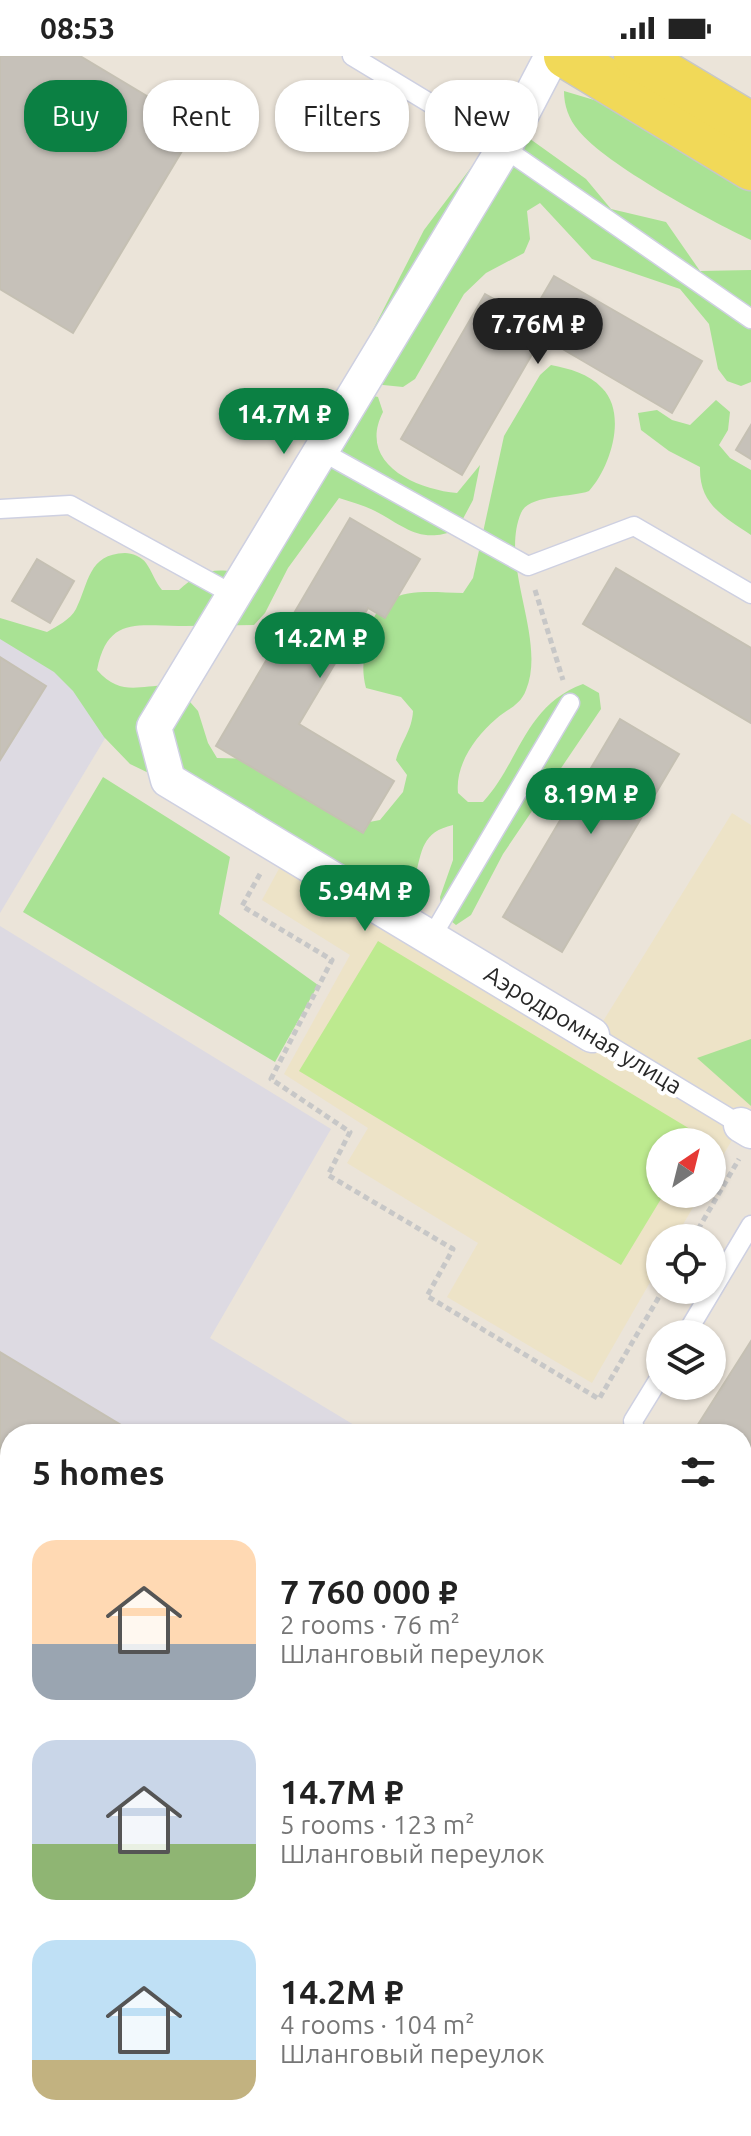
<!DOCTYPE html>
<html lang="en">
<head>
<meta charset="utf-8">
<style>
	body { margin:0; font-family:Ubuntu,sans-serif; background:#f2f2f2; color:#222; height:100vh; display:flex; flex-direction:column; font-size:30px; white-space:nowrap }
	* { box-sizing:border-box; margin:0 }
	p { font-size:26px; color:#767676 }
	.icon { flex:none; width:44px; height:44px; fill:none; stroke:currentColor; stroke-width:2; stroke-linecap:round; stroke-linejoin:round }
	.map { position:relative; flex:1; overflow:hidden }
	.sheet { position:absolute; left:0px; top:1368px; width:752px; height:712px; display:flex; flex-direction:column; background:#fff; border-radius:32px 32px 0 0; box-shadow:0 2px 6px #0004 }
	.sheet>* { flex:none }
	.banner { position:absolute; left:24px; top:24px; width:704px; height:72px; display:flex; gap:16px }
	.needle { width:52px; rotate:35deg }
	.controls { position:absolute; left:646px; top:1072px; display:grid; gap:16px }
	.controls a { display:grid; place-items:center; width:80px; height:80px; border-radius:50%; background:#fff; box-shadow:0 2px 6px #0004; font-size:40px }
	.price { position:absolute; translate:-50% -68px; padding:0 18px; border-radius:28px; background:#0b8043; color:#fff; font-size:26px; line-height:52px; filter:drop-shadow(0 2px 4px #0008) }
	.price::after { content:''; position:absolute; left:50%; top:48px; width:24px; height:18px; margin-left:-12px; background:inherit; clip-path:polygon(0 0,100% 0,50% 100%) }
	.price.active { background:#222; color:#fff }
	ul { padding:0; list-style:none }
	li { display:flex; align-items:center; gap:24px; height:200px; padding:0 32px }
	li span { display:grid; place-items:center; flex:none; width:224px; height:160px; border-radius:24px; color:#555 }
	li>.icon { margin-inline-start:auto }
	span .icon { width:96px; height:96px; fill:#fffc; stroke-width:1 }
	li b { font-size:34px }
	h2 { display:flex; justify-content:space-between; align-items:center; height:96px; padding:0 32px; font-size:34px }
	.chip { padding:0 28px; border-radius:32px; background:#fff; box-shadow:0 2px 6px #0004; font-size:28px; line-height:72px }
	.chip.active { background:#0b8043; color:#fff }
	.status { display:flex; justify-content:space-between; align-items:center; height:56px; padding:0 40px; background:#fff; direction:ltr }
	.status svg { height:22px; fill:currentColor }
	.map>svg:first-child { display:block }
</style>
</head>
<body>
<div class="status"><b>08:53</b><svg viewBox="0 0 49 12"><path d="M0 12V9h3v3zM5 12V6h3v6zM10 12V3h3v9zM15 12V0h3v12zM26 1h20v11H26zM47 4h2v5h-2z"/></svg></div>
<div class="map">
<svg width="751" height="2080" viewBox="0 0 751 2080">
	<rect width="100%" height="100%" fill="#ebe4d9"/>
	<g fill="#dddae2">
		<path d="M 0,575 L 122,654 L 0,857 Z"/>
		<path d="M 0,870 L 331,1073 L 210,1282 L 369,1378 L 10,1378 L 10,2070 L 543,2070 L 537,2080 L 0,2080 Z"/>
		<path d="M 742,1604 L 751,1610 L 751,1693 L 742,1709 Z"/>
	</g>
	<path fill="#ede3c7" d="M 732,757 L 751,769 L 751,1052 L 712,1118 L 712,1086 L 660,1086 L 660,1138 L 701,1138 L 675,1182 L 660,1182 L 660,1209 L 592,1327 L 447,1241 L 478,1187 L 347,1107 L 368,1072 L 284,1018 L 350,899 L 262,844 L 281,809 L 584,996 Z"/>
	<g fill="#a9e294">
		<path d="M 564,35 L 621,52 L 751,125 L 751,184 C 709,164 606,109 578,74 C 569,63 564,50 564,35 Z"/>
		<path d="M 500,73 L 519,75 L 586,123 L 611,153 L 666,166 L 700,215 L 751,214 L 751,326 L 741,330 L 727,325 L 718,313 L 709,268 L 680,233 L 592,203 L 540,147 L 527,155 L 530,183 L 524,197 L 486,217 L 464,238 L 415,323 L 403,331 L 373,328 L 358,303 L 424,174 Z"/>
		<path d="M 551,309 C 570,313 588,317 602,332 C 628,358 610,412 589,435 C 571,442 529,438 521,457 C 499,509 547,583 526,634 C 520,650 507,653 496,663 C 475,681 455,709 458,737 L 468,746 L 483,746 C 520,706 524,650 583,628 L 599,637 L 601,653 L 503,798 L 471,859 L 456,869 L 442,858 L 440,841 L 453,804 L 453,769 C 422,776 422,794 415,822 L 400,832 L 338,813 L 306,793 L 130,708 L 104,681 L 73,635 L 54,616 L 0,583 L 0,562 L 47,576 C 57,570 70,564 76,553 C 89,527 88,498 125,497 C 132,497 142,501 146,507 C 152,515 155,526 162,534 L 179,534 C 195,519 211,511 233,516 L 361,337 L 378,341 L 383,356 C 357,407 415,433 457,437 L 480,409 L 473,444 L 457,474 C 420,488 407,472 375,455 C 364,449 351,446 339,442 L 288,512 L 265,557 L 254,569 C 231,569 208,570 184,570 C 140,571 108,558 97,614 C 123,643 141,627 176,630 L 198,655 L 208,687 L 217,702 L 287,704 L 364,767 L 380,764 L 403,736 L 407,719 L 396,704 C 401,685 412,675 413,655 L 401,641 L 366,632 C 361,613 364,600 367,582 C 378,528 418,536 463,537 L 473,522 L 504,380 L 540,319 Z"/>
		<path d="M 716,344 L 730,356 L 728,374 L 719,389 L 730,402 L 751,414 L 751,479 C 723,460 699,448 700,411 L 669,395 L 641,374 L 638,357 L 657,354 L 672,364 L 690,369 Z"/>
		<path d="M 103,721 L 230,801 L 219,858 L 318,929 L 275,1006 L 23,856 Z"/>
		<path d="M 751,983 L 751,1050 L 697,1002 Z"/>
		<path d="M 742,1482 L 749,1502 L 745,1519 L 751,1535 L 751,1596 L 742,1590 Z"/>
	</g>
	<path fill="#bdea8f" d="M 378,885 L 700,1079 L 696,1086 L 660,1086 L 660,1138 L 664,1138 L 621,1209 L 299,1015 Z"/>
	<g fill="#c6c1b9" stroke="#c5c0b3" stroke-width="2">
		<path d="M 0,0 L 80,0 L 197,70 L 73,277 L 0,233 Z"/>
		<path d="M 554,220 L 702,305 L 672,357 L 542,281 L 462,419 L 401,383 L 485,238 L 529,263 Z"/>
		<path d="M 751,369 L 751,403 L 736,394 Z"/>
		<path d="M 350,462 L 420,503 L 385,562 L 368,552 L 299,668 L 394,725 L 363,777 L 216,690 Z"/>
		<path d="M 37,503 L 74,525 L 50,567 L 12,545 Z"/>
		<path d="M 616,512 L 751,592 L 751,667 L 583,568 Z"/>
		<path d="M 0,601 L 46,630 L 0,704 Z"/>
		<path d="M 620,663 L 679,698 L 562,896 L 503,861 Z"/>
		<path d="M 751,1285 L 751,1412 L 742,1427 L 742,1378 L 692,1378 Z"/>
		<path d="M 0,1296 L 136,1378 L 10,1378 L 10,1746 L 0,1740 Z"/>
		<path d="M 0,1917 L 10,1923 L 10,2070 L 255,2070 L 271,2080 L 0,2080 Z"/>
		<path d="M 751,2021 L 751,2080 L 718,2080 L 723,2070 L 742,2070 L 742,2037 Z"/>
		<path d="M 255,2070 L 313,2070 L 330,2080 L 271,2080 Z"/>
	</g>
	<g fill="none" stroke-linecap="round" stroke-linejoin="round">
		<g stroke="#ced0e1" stroke-width="21">
			<g id="service">
				<path d="M 352,0 L 504,92 L 751,263"/>
				<path d="M 321,395 L 528,510 L 634,470 L 751,538"/>
				<path d="M 0,453 L 70,449 L 234,539"/>
				<path d="M 431,882 L 570,647"/>
				<path d="M 592,979 L 741,1069"/>
				<path d="M 686,1278 L 751,1169"/>
				<path d="M 636,1378 L 633,1365 L 660,1321"/>
				<path d="M 742,1528 L 751,1535"/>
			</g>
		</g>
		<g stroke="#ced0e1" stroke-width="37">
			<g id="minor">
				<path d="M 552,0 L 504,92 L 154,671 L 168,724 L 592,979"/>
				<path d="M 741,1069 L 751,1075"/>
			</g>
		</g>
		<g stroke="#c7c7c7" stroke-width="47">
			<g id="primary">
				<path d="M 566,0 L 751,112"/>
				<path d="M 636,0 L 751,69"/>
			</g>
		</g>
		<g stroke="#c7c7c7" stroke-width="5" stroke-dasharray="6 4" stroke-linecap="butt">
			<path d="M 535,534 L 563,624"/>
			<path d="M 260,818 L 242,850 L 332,904 L 271,1023 L 350,1076 L 328,1119 L 453,1193 L 427,1240 L 599,1343 L 663,1234"/>
			<path d="M 693,1182 L 739,1103"/>
		</g>
		<use href="#service" stroke="#fff" stroke-width="18"/>
		<use href="#minor" stroke="#fff" stroke-width="34"/>
		<use href="#primary" stroke="#f1d958" stroke-width="44"/>
	</g>
	<g text-anchor="middle" stroke-width="8" stroke-linejoin="round" paint-order="stroke">
		<g font-size="24" fill="#282828" stroke="#fff">
			<text transform="translate(583 974) rotate(31)" y="8">Аэродромная улица</text>
		</g>
	</g>
</svg>
<div class="controls">
<a><svg class="needle" viewBox="-14 -14 28 28"><path d="M0-13l5 13h-10z" fill="#e53935"/><path d="M0 13l5-13h-10z" fill="#767676"/></svg></a>
<a><svg class="icon" aria-label="locate" viewBox="0 0 24 24"><circle cx="12" cy="12" r="6"/><path d="M12 2v4M12 18v4M2 12h4M18 12h4"/></svg></a>
<a><svg class="icon" aria-label="layers" viewBox="0 0 24 24"><path d="M12 4l9 5-9 5-9-5zM3 14l9 5 9-5"/></svg></a>
</div>
<b class="price active" style="left:538px;top:310px">7.76M ₽</b>
<b class="price" style="left:284px;top:400px">14.7M ₽</b>
<b class="price" style="left:320px;top:624px">14.2M ₽</b>
<b class="price" style="left:591px;top:780px">8.19M ₽</b>
<b class="price" style="left:365px;top:877px">5.94M ₽</b>
<div class="banner">
<a class="chip active">Buy</a>
<a class="chip">Rent</a>
<a class="chip">Filters</a>
<a class="chip">New</a>
</div>
<section class="sheet">
<h2>5 homes<svg class="icon" aria-label="filters" viewBox="0 0 24 24"><path d="M4 7h16M4 17h16"/><circle cx="9" cy="7" r="2"/><circle cx="15" cy="17" r="2"/></svg></h2>
<ul>
<li><span style="background:linear-gradient(#ffd9b3 65%,#9aa5b1 0)"><svg class="icon" aria-label="home" viewBox="0 0 24 24"><path d="M3 11l9-7 9 7M6 9v11h12V9"/></svg></span><div><b>7 760 000 ₽</b><p>2 rooms · 76 m²</p><p>Шланговый переулок</p></div></li>
<li><span style="background:linear-gradient(#c9d6e8 65%,#8fb573 0)"><svg class="icon" aria-label="home" viewBox="0 0 24 24"><path d="M3 11l9-7 9 7M6 9v11h12V9"/></svg></span><div><b>14.7M ₽</b><p>5 rooms · 123 m²</p><p>Шланговый переулок</p></div></li>
<li><span style="background:linear-gradient(#bfe0f5 75%,#c2b280 0)"><svg class="icon" aria-label="home" viewBox="0 0 24 24"><path d="M3 11l9-7 9 7M6 9v11h12V9"/></svg></span><div><b>14.2M ₽</b><p>4 rooms · 104 m²</p><p>Шланговый переулок</p></div></li>
</ul>
</section>
</div>
</body>
</html>
